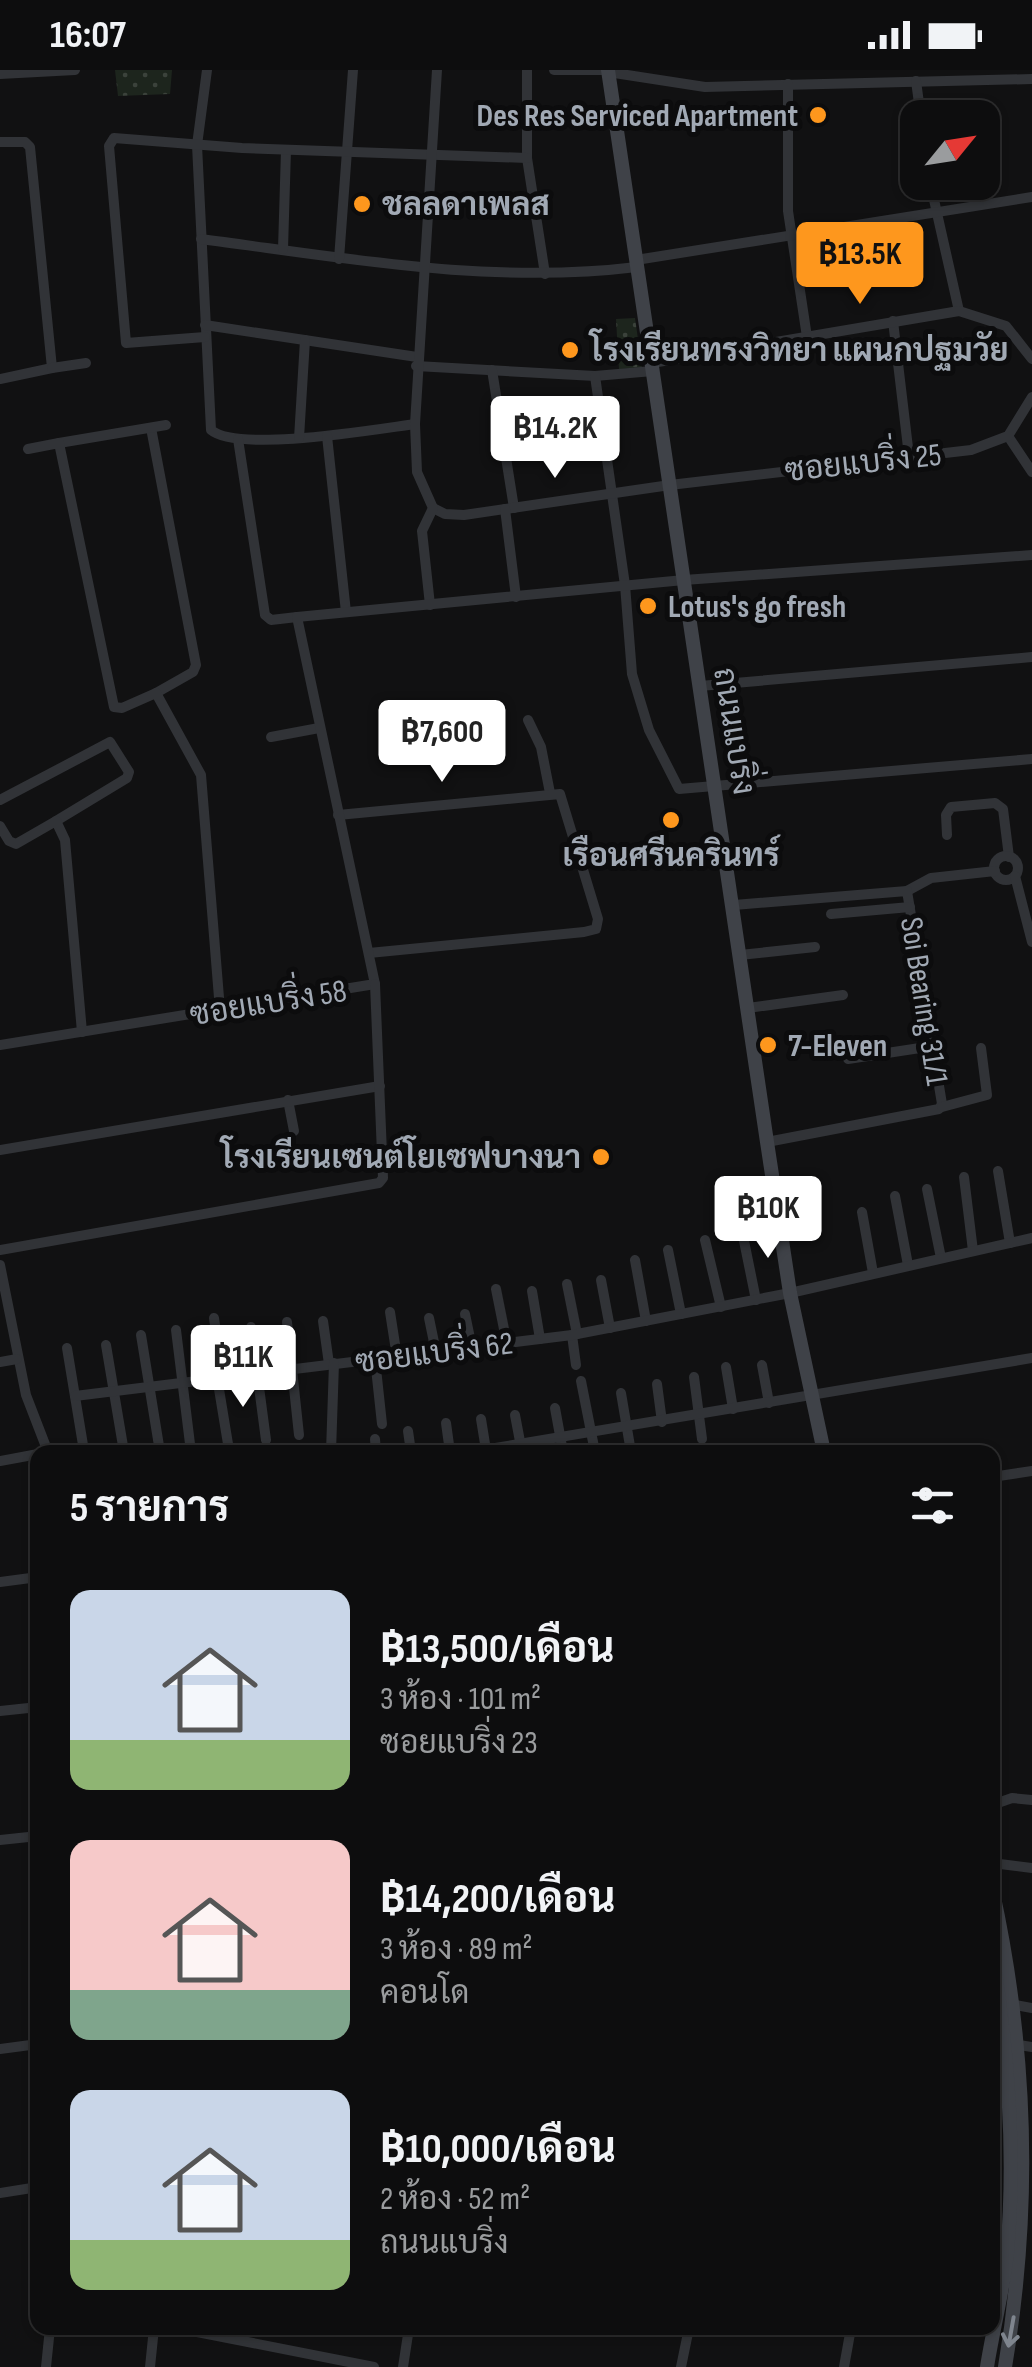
<!DOCTYPE html>
<html lang="th">
<head>
<meta charset="utf-8">
<style>
	body { margin:0; font-family:"Sofia Sans Condensed",Sarabun,sans-serif; background:#1b1b1c; color:#f1f3f6; height:100vh; display:flex; flex-direction:column; font-size:38px; white-space:nowrap }
	* { box-sizing:border-box; margin:0 }
	p { font-size:32px; color:#9a9c9e }
	.icon { flex:none; width:55px; height:55px; fill:none; stroke:currentColor; stroke-width:2; stroke-linecap:round; stroke-linejoin:round }
	.map { position:relative; flex:1; overflow:hidden }
	.side { position:absolute; left:30px; top:1375px; width:970px; height:890px; display:flex; flex-direction:column; background:#0d0d0e; border-radius:20px; box-shadow:0 2px 8px #0004,0 0 0 2px #2d2d2e }
	.side>* { flex:none }
	.needle { width:65px; rotate:60deg }
	.buttons { position:absolute; left:900px; top:30px; display:grid; gap:20px }
	.buttons a { display:grid; place-items:center; width:100px; height:100px; border-radius:20px; background:#0d0d0e; box-shadow:0 2px 8px #0004,0 0 0 2px #2d2d2e; font-size:50px }
	.price { position:absolute; translate:-50% -85px; padding:0 22px; border-radius:10px; background:#fff; color:#222; font-size:32px; line-height:65px; filter:drop-shadow(0 2px 5px #0008) }
	.price::after { content:''; position:absolute; left:50%; top:60px; width:30px; height:22px; margin-left:-15px; background:inherit; clip-path:polygon(0 0,100% 0,50% 100%) }
	.price.on { background:#fe971d; color:#111 }
	ul { padding:0; list-style:none }
	li { display:flex; align-items:center; gap:30px; height:250px; padding:0 40px }
	li span { display:grid; place-items:center; flex:none; width:280px; height:200px; border-radius:20px; color:#555 }
	li>.icon { margin-inline-start:auto }
	span .icon { width:120px; height:120px; fill:#fffc; stroke-width:1 }
	li b { font-size:42px }
	h2 { display:flex; justify-content:space-between; align-items:center; height:120px; padding:0 40px; font-size:42px }
	.status { display:flex; justify-content:space-between; align-items:center; height:70px; padding:0 50px; background:#0d0d0e; direction:ltr }
	.status svg { height:28px; fill:currentColor }
	.map>svg:first-child { display:block }
</style>
</head>
<body>
<div class="status"><b>16:07</b><svg viewBox="0 0 49 12"><path d="M0 12V9h3v3zM5 12V6h3v6zM10 12V3h3v9zM15 12V0h3v12zM26 1h20v11H26zM47 4h2v5h-2z"/></svg></div>
<div class="map">
<svg width="1032" height="2297" viewBox="0 0 1032 2297">
	<defs>
		<pattern id="grass-dots" width="8" height="8" patternUnits="userSpaceOnUse" patternTransform="scale(2.5)"><rect width="8" height="8" fill="#1d251d"/><path d="M2 2h.1M6 6h.1" fill="none" stroke="#3b423b" stroke-width="1.8" stroke-linecap="round"/></pattern>
	</defs>
	<rect width="100%" height="100%" fill="#111112"/>
	<g fill="url(#grass-dots)">
		<path d="M 115,0 L 172,0 L 170,24 L 118,26 Z"/>
		<path d="M 635,248 L 642,298 L 619,299 L 616,249 Z"/>
	</g>
	<g fill="none" stroke-linecap="round" stroke-linejoin="round">
		<g stroke="#313337" stroke-width="10">
			<path d="M 207,0 L 197,75 L 211,360 C 238,383 377,359 415,354"/>
			<path d="M 527,0 L 527,88 L 545,204"/>
			<path d="M 554,0 L 602,0"/>
			<path d="M 608,2 L 705,17 L 1032,9"/>
			<path d="M 0,4 L 75,0"/>
			<path d="M 916,11 L 921,48"/>
			<path d="M 788,14 L 788,141 L 807,267"/>
			<path d="M 0,72 L 25,72 L 30,77 L 52,298 L 0,309"/>
			<path d="M 930,112 L 959,241"/>
			<path d="M 201,169 C 346,188 490,215 637,197"/>
			<path d="M 283,179 L 286,80"/>
			<path d="M 339,189 L 353,0"/>
			<path d="M 636,190 L 1032,127"/>
			<path d="M 893,251 L 909,386"/>
			<path d="M 205,255 L 417,287"/>
			<path d="M 205,267 L 126,273 L 109,76 L 114,68 L 242,78 L 527,88"/>
			<path d="M 652,293 L 959,241 L 1006,256 L 1032,289"/>
			<path d="M 416,296 L 595,306 L 653,301"/>
			<path d="M 52,298 L 86,293"/>
			<path d="M 492,300 L 514,438"/>
			<path d="M 595,306 L 625,515 L 632,604 L 649,660 L 679,719 L 1032,689"/>
			<path d="M 151,358 L 196,595 L 193,602 L 156,623"/>
			<path d="M 327,366 L 346,542"/>
			<path d="M 1008,366 L 1032,402"/>
			<path d="M 299,368 L 305,270"/>
			<path d="M 238,369 L 265,545 L 271,550 L 297,547"/>
			<path d="M 59,373 L 166,355"/>
			<path d="M 28,379 L 59,373 L 114,637 L 122,638 L 156,623 L 201,705 L 220,940"/>
			<path d="M 433,438 L 445,444 L 464,445 L 670,415 L 971,380 L 1008,366 L 1032,327"/>
			<path d="M 505,439 L 516,527"/>
			<path d="M 430,535 L 422,461 L 433,438 L 417,402 L 415,354 L 437,0"/>
			<path d="M 700,616 L 1032,587"/>
			<path d="M 528,650 L 541,677 L 550,723"/>
			<path d="M 271,667 L 319,658"/>
			<path d="M 0,730 L 110,672 L 129,702 L 127,708 L 56,751"/>
			<path d="M 338,745 L 560,724 L 598,849 L 596,859 L 584,862 L 369,883"/>
			<path d="M 0,756 L 9,771 L 16,774 L 56,751 L 65,770 L 82,962"/>
			<path d="M 947,765 L 946,745 L 951,737 L 995,733 L 1003,739 L 1009,787"/>
			<circle cx="1006" cy="798" r="12"/>
			<path d="M 1015,806 L 1032,872"/>
			<path d="M 907,821 L 931,808 L 995,801"/>
			<path d="M 734,835 L 907,821 L 942,1034 L 939,1039 L 767,1072"/>
			<path d="M 831,844 L 910,837"/>
			<path d="M 740,885 L 815,877"/>
			<path d="M 748,938 L 843,925"/>
			<path d="M 0,975 L 375,914 L 297,547 L 684,510 L 1032,485"/>
			<path d="M 848,989 L 933,976"/>
			<path d="M 288,1030 L 294,1061"/>
			<path d="M 942,1037 L 987,1025 L 981,978"/>
			<path d="M 0,1080 L 380,1016"/>
			<path d="M 998,1101 L 1010,1173"/>
			<path d="M 964,1107 L 973,1181"/>
			<path d="M 927,1119 L 941,1188"/>
			<path d="M 895,1126 L 908,1195"/>
			<path d="M 862,1142 L 873,1203"/>
			<path d="M 742,1161 L 756,1230"/>
			<path d="M 705,1170 L 721,1237"/>
			<path d="M 0,1180 L 379,1113 L 383,1108 L 375,914"/>
			<path d="M 668,1180 L 681,1244"/>
			<path d="M 635,1190 L 646,1251"/>
			<path d="M 0,1195 L 26,1325 L 48,1382"/>
			<path d="M 601,1210 L 610,1258"/>
			<path d="M 567,1214 L 577,1264"/>
			<path d="M 496,1219 L 507,1274"/>
			<path d="M 532,1221 L 540,1269"/>
			<path d="M 390,1242 L 397,1287"/>
			<path d="M 465,1244 L 472,1278"/>
			<path d="M 214,1248 L 222,1306"/>
			<path d="M 429,1248 L 436,1282"/>
			<path d="M 323,1251 L 329,1294"/>
			<path d="M 287,1252 L 299,1365"/>
			<path d="M 251,1257 L 266,1370"/>
			<path d="M 176,1260 L 191,1382"/>
			<path d="M 141,1265 L 160,1382"/>
			<path d="M 572,1265 L 576,1295"/>
			<path d="M 106,1275 L 124,1382"/>
			<path d="M 67,1278 L 84,1381"/>
			<path d="M 375,1289 L 382,1354"/>
			<path d="M 0,1292 L 17,1289"/>
			<path d="M 762,1295 L 769,1333"/>
			<path d="M 726,1297 L 733,1339"/>
			<path d="M 217,1307 L 229,1380"/>
			<path d="M 694,1307 L 702,1369"/>
			<path d="M 581,1311 L 595,1382"/>
			<path d="M 657,1314 L 662,1352"/>
			<path d="M 621,1323 L 631,1382"/>
			<path d="M 75,1326 L 572,1265 L 790,1223 L 1032,1168"/>
			<path d="M 555,1338 L 563,1382"/>
			<path d="M 515,1345 L 522,1382"/>
			<path d="M 481,1349 L 486,1380"/>
			<path d="M 446,1353 L 450,1382"/>
			<path d="M 408,1361 L 411,1382"/>
			<path d="M 375,1369 L 376,1382"/>
			<path d="M 331,1382 L 334,1293"/>
			<path d="M 471,1382 L 1032,1288"/>
			<path d="M 0,1391 L 38,1384"/>
			<path d="M 992,1407 L 1032,1401"/>
			<path d="M 0,1512 L 38,1507"/>
			<path d="M 0,1641 L 38,1637"/>
			<path d="M 992,1735 L 1012,1728 L 1032,1730"/>
			<path d="M 0,1770 L 38,1766"/>
			<path d="M 992,1793 L 1032,1798"/>
			<path d="M 1015,1935 L 1032,1938"/>
			<path d="M 1019,1975 L 1032,1977"/>
			<path d="M 0,1979 L 38,1974"/>
			<path d="M 38,2077 L 38,2080"/>
			<path d="M 0,2123 L 38,2117"/>
			<path d="M 177,2258 L 374,2297"/>
			<path d="M 46,2297 L 50,2258"/>
			<path d="M 150,2297 L 154,2258"/>
			<path d="M 403,2297 L 409,2258"/>
			<path d="M 681,2297 L 689,2258"/>
			<path d="M 844,2297 L 851,2258"/>
		</g>
		<g stroke="#3f4248" stroke-width="14">
			<path d="M 608,0 L 767,1072 L 790,1223 L 824,1382"/>
			<path d="M 992,1818 C 1027,1977 1032,2137 1005,2297"/>
			<path d="M 987,2297 C 993,2259 1003,2221 1007,2183 C 1016,2083 1008,1981 992,1882"/>
		</g>
	</g>
	<defs><path id="oneway-shaft" d="M-6 0H5M1.5-3L5.5 0L1.5 3" fill="none" stroke-width="1.6" stroke-linecap="round" stroke-linejoin="round" transform="scale(2.5)"/></defs>
	<use stroke="#7f858e" href="#oneway-shaft" transform="translate(1011 2262) rotate(100)"/>
	<g fill="#fe971d" stroke="#0c0c0d" stroke-width="4">
		<circle cx="818" cy="45" r="10"/>
		<circle cx="362" cy="134" r="10"/>
		<circle cx="570" cy="280" r="10"/>
		<circle cx="648" cy="536" r="10"/>
		<circle cx="671" cy="750" r="10"/>
		<circle cx="768" cy="975" r="10"/>
		<circle cx="601" cy="1087" r="10"/>
	</g>
	<g text-anchor="middle" stroke-width="10" stroke-linejoin="round" paint-order="stroke">
		<g font-size="32" font-weight="bold" fill="#a1a9b4" stroke="#0c0c0d" text-anchor="start">
			<text x="798" y="56" text-anchor="end">Des Res Serviced Apartment</text>
			<text x="382" y="145">ชลลดาเพลส</text>
			<text x="590" y="291">โรงเรียนทรงวิทยา แผนกปฐมวัย</text>
			<text x="668" y="547">Lotus's go fresh</text>
			<text x="671" y="796" text-anchor="middle">เรือนศรีนครินทร์</text>
			<text x="788" y="986">7-Eleven</text>
			<text x="581" y="1098" text-anchor="end">โรงเรียนเซนต์โยเซฟบางนา</text>
		</g>
		<g font-size="32" fill="#a1a9b4" stroke="#0c0c0d">
			<text transform="translate(863 392) rotate(-6)" y="11">ซอยแบริ่ง 25</text>
			<text transform="translate(735 661) rotate(81)" y="11">ถนนแบริ่ง</text>
			<text transform="translate(925 931) rotate(81)" y="11">Soi Bearing 31/1</text>
			<text transform="translate(268 932) rotate(-9)" y="11">ซอยแบริ่ง 58</text>
			<text transform="translate(434 1282) rotate(-7)" y="11">ซอยแบริ่ง 62</text>
		</g>
	</g>
</svg>
<div class="buttons">
<a><svg class="needle" viewBox="-14 -14 28 28"><path d="M0-13l5 13h-10z" fill="#e53935"/><path d="M0 13l5-13h-10z" fill="#9a9c9e"/></svg></a>
</div>
<b class="price on" style="left:860px;top:237px">฿13.5K</b>
<b class="price" style="left:555px;top:411px">฿14.2K</b>
<b class="price" style="left:442px;top:715px">฿7,600</b>
<b class="price" style="left:768px;top:1191px">฿10K</b>
<b class="price" style="left:243px;top:1340px">฿11K</b>
<section class="side">
<h2>5 รายการ<svg class="icon" aria-label="filters" viewBox="0 0 24 24"><path d="M4 7h16M4 17h16"/><circle cx="9" cy="7" r="2"/><circle cx="15" cy="17" r="2"/></svg></h2>
<ul>
<li><span style="background:linear-gradient(#c9d6e8 75%,#8fb573 0)"><svg class="icon" aria-label="home" viewBox="0 0 24 24"><path d="M3 11l9-7 9 7M6 9v11h12V9"/></svg></span><div><b>฿13,500/เดือน</b><p>3 ห้อง · 101 m²</p><p>ซอยแบริ่ง 23</p></div></li>
<li><span style="background:linear-gradient(#f6c9c9 75%,#7fa58c 0)"><svg class="icon" aria-label="home" viewBox="0 0 24 24"><path d="M3 11l9-7 9 7M6 9v11h12V9"/></svg></span><div><b>฿14,200/เดือน</b><p>3 ห้อง · 89 m²</p><p>คอนโด</p></div></li>
<li><span style="background:linear-gradient(#c9d6e8 75%,#8fb573 0)"><svg class="icon" aria-label="home" viewBox="0 0 24 24"><path d="M3 11l9-7 9 7M6 9v11h12V9"/></svg></span><div><b>฿10,000/เดือน</b><p>2 ห้อง · 52 m²</p><p>ถนนแบริ่ง</p></div></li>
</ul>
</section>
</div>
</body>
</html>
